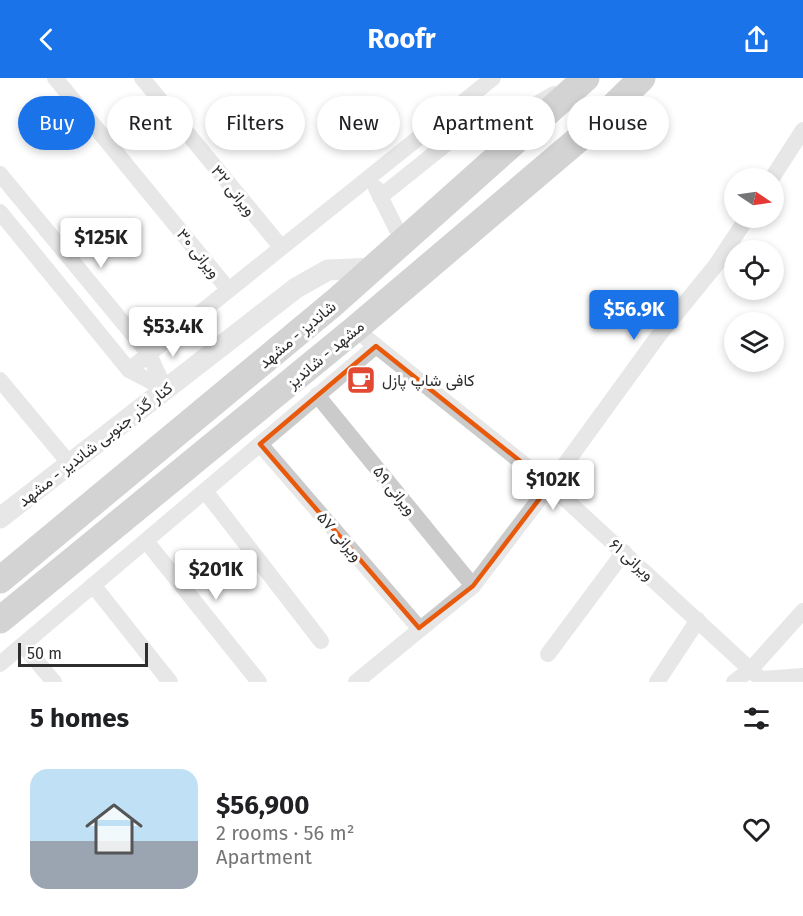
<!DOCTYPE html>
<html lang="en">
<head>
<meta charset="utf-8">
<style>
	body { margin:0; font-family:"Fira Sans",Vazirmatn,sans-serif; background:#f6f6f6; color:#202124; height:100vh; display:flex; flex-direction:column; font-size:22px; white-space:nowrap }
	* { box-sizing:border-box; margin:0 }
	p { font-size:20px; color:#757577 }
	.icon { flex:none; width:33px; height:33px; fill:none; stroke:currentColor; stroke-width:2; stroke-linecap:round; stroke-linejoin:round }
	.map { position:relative; height:604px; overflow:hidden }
	.side { display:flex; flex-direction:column; background:#fff; flex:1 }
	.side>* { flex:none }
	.top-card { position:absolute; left:18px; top:18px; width:768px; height:54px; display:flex; gap:12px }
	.needle { width:39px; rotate:103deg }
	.tools { position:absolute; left:724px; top:90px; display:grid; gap:12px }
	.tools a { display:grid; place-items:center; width:60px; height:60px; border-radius:50%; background:#fff; box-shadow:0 3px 9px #0003; font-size:30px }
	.scale { position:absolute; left:18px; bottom:15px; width:130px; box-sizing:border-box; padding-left:6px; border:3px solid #2e2e2e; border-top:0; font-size:16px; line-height:21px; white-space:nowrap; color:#2e2e2e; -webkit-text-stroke:4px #fff; paint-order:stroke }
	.price { position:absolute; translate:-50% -51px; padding:0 14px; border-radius:6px; background:#fff; color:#222; font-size:20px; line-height:39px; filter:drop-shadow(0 2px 3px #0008) }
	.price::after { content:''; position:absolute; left:50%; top:36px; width:18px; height:14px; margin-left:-9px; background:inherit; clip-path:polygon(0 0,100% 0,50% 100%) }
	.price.active { background:#1a73e8; color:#fff }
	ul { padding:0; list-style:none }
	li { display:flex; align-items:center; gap:18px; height:150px; padding:0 30px }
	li+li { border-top:2px solid #e0e0e0 }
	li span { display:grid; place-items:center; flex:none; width:168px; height:120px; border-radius:18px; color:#555 }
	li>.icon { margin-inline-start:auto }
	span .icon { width:72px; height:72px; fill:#fffc; stroke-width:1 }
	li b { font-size:26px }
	h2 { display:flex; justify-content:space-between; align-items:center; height:72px; padding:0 30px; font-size:26px }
	.tag { padding:0 21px; border-radius:27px; background:#fff; box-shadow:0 3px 9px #0003; font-size:21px; line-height:54px }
	.tag.active { background:#1a73e8; color:#fff }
	header { display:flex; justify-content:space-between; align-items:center; height:78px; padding:0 30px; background:#1a73e8; color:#fff; font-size:27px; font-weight:700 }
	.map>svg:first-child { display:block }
</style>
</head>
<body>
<header><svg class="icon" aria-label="back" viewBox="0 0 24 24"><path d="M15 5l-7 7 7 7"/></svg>Roofr<svg class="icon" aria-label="share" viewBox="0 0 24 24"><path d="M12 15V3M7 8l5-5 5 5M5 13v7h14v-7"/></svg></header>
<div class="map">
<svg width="803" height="604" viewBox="0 0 803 604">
	<rect width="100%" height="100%" fill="#fff"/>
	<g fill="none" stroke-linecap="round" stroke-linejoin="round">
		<g stroke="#cbcbcb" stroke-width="16">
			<path d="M 55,0 L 228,211"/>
			<path d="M 142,0 L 281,169"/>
			<path d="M 0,96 L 149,276 L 165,311"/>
			<path d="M 772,100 L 803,52"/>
			<path d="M 376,110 L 403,164"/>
			<path d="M 380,119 L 455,59 L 510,41 L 554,16"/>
			<path d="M 0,134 L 129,292 L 165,311"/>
			<path d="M 355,251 L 550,407 L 764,604"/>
			<path d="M 129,292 L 493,0"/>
			<path d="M 0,302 L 69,385"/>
			<path d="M 317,317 L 473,508"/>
			<path d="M 260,366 L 419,550"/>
			<path d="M 205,413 L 321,563"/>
			<path d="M 146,463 L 259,604"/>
			<path d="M 93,507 L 170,604"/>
			<path d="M 23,567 L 54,604"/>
			<path d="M 548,576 L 624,474"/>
			<path d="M 0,586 L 376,268"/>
			<path d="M 762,601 L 803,598"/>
			<path d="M 356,604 L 473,508 L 550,407 L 659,257 L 716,187 L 747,140"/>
			<path d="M 657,604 L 698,542"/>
			<path d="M 734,604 L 751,591 L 803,533"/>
		</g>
		<path stroke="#cbcbcb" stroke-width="21" d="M 0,440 L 296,210 L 328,192 L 374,190"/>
		<g stroke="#9e9e9e" stroke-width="27">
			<path d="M 0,502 L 335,224 L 586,0"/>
			<path d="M 0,542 L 355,251 L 587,54 L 642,0"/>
		</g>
	</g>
	<path d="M0 0H803V604H0ZM 376,268 L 550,407 L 473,508 L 419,550 L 260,366 Z" fill="#fff" fill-opacity=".55" fill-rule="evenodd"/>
	<path fill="none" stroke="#e8590c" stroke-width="4.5" stroke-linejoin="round" d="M 376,268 L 550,407 L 473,508 L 419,550 L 260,366 Z"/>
	<defs>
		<g id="cafe-square" transform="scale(1.5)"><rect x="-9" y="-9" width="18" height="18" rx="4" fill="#e24832" stroke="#fff"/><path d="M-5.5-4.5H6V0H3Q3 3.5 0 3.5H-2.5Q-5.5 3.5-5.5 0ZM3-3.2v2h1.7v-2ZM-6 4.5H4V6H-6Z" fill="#fff"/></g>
	</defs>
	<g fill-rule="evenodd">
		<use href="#cafe-square" x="361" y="302"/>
	</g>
	<g text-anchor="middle" stroke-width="6" stroke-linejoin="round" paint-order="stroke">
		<g font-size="16" fill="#2e2e2e" stroke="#fff">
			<text transform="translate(234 112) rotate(51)" y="6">ویرانی ۳۲</text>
			<text transform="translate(199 175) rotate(51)" y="6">ویرانی ۳۰</text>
			<text transform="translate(297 256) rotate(-40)" y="6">شاندیز - مشهد</text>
			<text transform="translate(325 276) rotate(-40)" y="6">مشهد - شاندیز</text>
			<text transform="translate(95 366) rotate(-38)" y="6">کنار گذر جنوبی شاندیز - مشهد</text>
			<text transform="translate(395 412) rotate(51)" y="6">ویرانی ۵۹</text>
			<text transform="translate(340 458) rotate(49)" y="6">ویرانی ۵۷</text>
			<text transform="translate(632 481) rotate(42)" y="6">ویرانی ۶۱</text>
		</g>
		<g font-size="16" fill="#2e2e2e" stroke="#fff" text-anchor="start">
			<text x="382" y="308">کافی شاپ پازل</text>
		</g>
	</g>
</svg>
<div class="tools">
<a><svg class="needle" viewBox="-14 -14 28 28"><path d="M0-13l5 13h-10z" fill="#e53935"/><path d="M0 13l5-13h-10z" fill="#757577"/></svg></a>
<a><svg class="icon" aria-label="locate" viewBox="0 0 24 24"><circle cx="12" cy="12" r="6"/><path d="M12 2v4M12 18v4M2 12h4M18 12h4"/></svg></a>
<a><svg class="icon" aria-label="layers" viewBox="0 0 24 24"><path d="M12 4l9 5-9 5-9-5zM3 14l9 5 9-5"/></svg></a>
</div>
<div class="scale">50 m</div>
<b class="price" style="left:101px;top:191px">$125K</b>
<b class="price active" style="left:634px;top:263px">$56.9K</b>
<b class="price" style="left:173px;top:280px">$53.4K</b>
<b class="price" style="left:553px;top:433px">$102K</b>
<b class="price" style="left:216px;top:523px">$201K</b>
<div class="top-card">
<a class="tag active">Buy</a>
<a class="tag">Rent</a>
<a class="tag">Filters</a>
<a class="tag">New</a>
<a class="tag">Apartment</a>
<a class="tag">House</a>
</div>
</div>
<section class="side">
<h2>5 homes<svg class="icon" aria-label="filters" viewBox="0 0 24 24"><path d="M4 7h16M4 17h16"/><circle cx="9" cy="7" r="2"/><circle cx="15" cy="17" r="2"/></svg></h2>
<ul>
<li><span style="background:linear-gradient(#bfe0f5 60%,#9aa5b1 0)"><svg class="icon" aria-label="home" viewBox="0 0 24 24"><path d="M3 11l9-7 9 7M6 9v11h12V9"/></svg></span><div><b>$56,900</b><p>2 rooms · 56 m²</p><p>Apartment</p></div><svg class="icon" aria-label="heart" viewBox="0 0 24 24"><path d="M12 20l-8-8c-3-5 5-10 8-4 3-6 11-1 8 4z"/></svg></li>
</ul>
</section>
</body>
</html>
